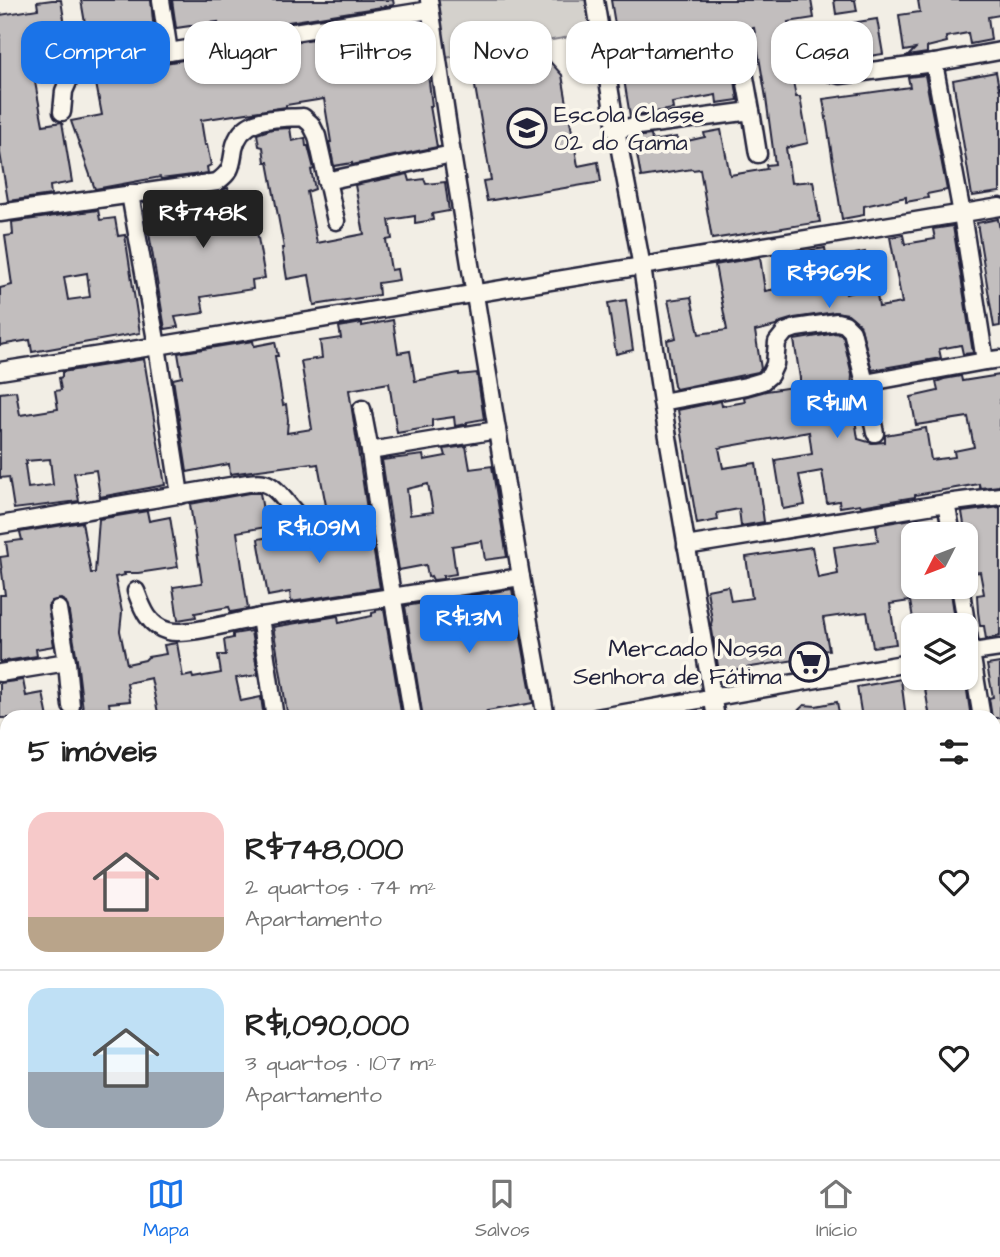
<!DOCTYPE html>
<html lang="pt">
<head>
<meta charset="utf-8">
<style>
	body { margin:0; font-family:"Architects Daughter",sans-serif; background:#f6f6f6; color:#222; height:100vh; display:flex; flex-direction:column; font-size:26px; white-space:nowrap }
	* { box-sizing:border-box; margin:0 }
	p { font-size:23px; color:#767676 }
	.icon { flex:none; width:38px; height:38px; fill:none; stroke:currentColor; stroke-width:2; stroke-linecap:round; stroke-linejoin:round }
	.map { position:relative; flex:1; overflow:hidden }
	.drawer { position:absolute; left:0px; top:710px; width:1001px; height:450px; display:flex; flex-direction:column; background:#fff; border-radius:21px 21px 0 0; box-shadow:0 2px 5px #0004 }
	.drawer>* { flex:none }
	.guide { position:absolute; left:21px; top:21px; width:959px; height:63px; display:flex; gap:14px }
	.needle { width:46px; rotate:228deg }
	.fabs { position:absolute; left:901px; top:522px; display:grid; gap:14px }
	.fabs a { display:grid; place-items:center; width:77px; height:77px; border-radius:14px; background:#fff; box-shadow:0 2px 5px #0004; font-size:35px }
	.price { position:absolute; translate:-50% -60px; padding:0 16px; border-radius:7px; background:#1a73e8; color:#fff; font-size:23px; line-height:46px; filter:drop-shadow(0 2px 4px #0008) }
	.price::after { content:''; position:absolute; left:50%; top:42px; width:21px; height:16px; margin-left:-10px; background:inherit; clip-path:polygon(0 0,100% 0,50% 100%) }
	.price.selected { background:#222; color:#fff }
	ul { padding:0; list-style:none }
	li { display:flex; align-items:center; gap:21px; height:175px; padding:0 28px }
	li+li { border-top:2px solid #e0e0e0 }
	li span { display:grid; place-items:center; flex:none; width:196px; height:140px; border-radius:21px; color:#555 }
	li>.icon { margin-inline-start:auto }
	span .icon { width:84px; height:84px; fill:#fffc; stroke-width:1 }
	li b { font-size:30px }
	h2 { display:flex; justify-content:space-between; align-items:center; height:84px; padding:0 28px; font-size:30px }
	.tag { padding:0 24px; border-radius:21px; background:#fff; box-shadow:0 2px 5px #0004; font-size:24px; line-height:63px }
	.tag.selected { background:#1a73e8; color:#fff }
	.tabs { display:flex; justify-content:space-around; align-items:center; height:98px; border-top:2px solid #e0e0e0; background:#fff; font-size:19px; color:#767676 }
	.tabs a { display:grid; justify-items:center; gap:4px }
	.tabs .selected { color:#1a73e8 }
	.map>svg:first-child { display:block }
</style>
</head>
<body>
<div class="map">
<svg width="1000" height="1159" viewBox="0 0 1000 1159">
	<rect width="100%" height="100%" fill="#f2eee5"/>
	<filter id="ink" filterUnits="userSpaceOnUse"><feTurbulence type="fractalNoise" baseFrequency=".0143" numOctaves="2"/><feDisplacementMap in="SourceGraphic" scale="14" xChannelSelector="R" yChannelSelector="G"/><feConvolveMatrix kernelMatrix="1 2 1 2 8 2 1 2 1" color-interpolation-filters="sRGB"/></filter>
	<g filter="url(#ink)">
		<path fill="#d4d1cc" stroke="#7b7a84" stroke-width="2" d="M 437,0 L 586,0 L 590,27 L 581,28 L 582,35 L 445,58 Z"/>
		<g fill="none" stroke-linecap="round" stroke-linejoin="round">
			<g stroke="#76747f" stroke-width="4.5">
				<path d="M 0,1082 L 7,1086"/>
				<path d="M 130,1153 L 135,1159"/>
			</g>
		</g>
		<g fill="#c2bebe" stroke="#22223b" stroke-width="2" fill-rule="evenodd">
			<path d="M 52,0 L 61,0 L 66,32 L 64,32 L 69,60 L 32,66 L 43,125 L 62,122 L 72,182 L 50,186 L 51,195 L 8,201 L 0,153 L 0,15 L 38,9 L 37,2 Z"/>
			<path d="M 81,0 L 151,0 L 155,43 L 90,52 Z"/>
			<path d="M 172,0 L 393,0 L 394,5 L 220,33 L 218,22 L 176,28 Z"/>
			<path d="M 611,0 L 811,0 L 814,18 L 788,22 L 795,62 L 801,62 L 804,73 L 792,77 L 796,97 L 800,97 L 808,143 L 786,148 L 791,183 L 813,181 L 820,222 L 712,239 L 700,169 L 693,170 L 692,169 L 641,177 L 634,137 L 651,135 L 652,141 L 677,137 L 678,143 L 705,137 L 704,133 L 721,130 L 730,175 L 767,169 L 766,165 L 775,164 L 766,98 L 754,28 L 728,32 L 728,35 L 719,36 L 723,61 L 732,60 L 738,100 L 717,103 L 716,95 L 672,103 L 673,109 L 630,116 ZM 685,39 L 690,71 L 667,74 L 662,43 Z"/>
			<path d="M 834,0 L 855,0 L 857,11 L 836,14 Z"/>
			<path d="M 918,0 L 1000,0 L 1000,15 L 988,17 L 991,40 L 970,44 L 968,33 L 946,37 L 947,42 L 927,47 L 927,53 L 908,56 L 915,49 L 904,51 L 899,15 L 920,12 Z"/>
			<path d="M 877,19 L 883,54 L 857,58 L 851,23 Z"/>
			<path d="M 419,22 L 429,82 L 432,106 L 430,106 L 437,147 L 352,165 L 352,163 L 334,166 L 329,142 L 331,142 L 324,99 L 286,105 L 286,107 L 201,120 L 205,145 L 207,145 L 211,165 L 207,167 L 208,173 L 161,179 L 160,177 L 95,189 L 71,121 L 102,115 L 94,73 L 171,62 Z"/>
			<path d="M 536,46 L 562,75 L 578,166 L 598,162 L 601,182 L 487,201 L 483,181 L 491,180 L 470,57 Z"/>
			<path d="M 996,72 L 999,88 L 1000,87 L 1000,192 L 972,196 L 953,80 Z"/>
			<path d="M 925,75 L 947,190 L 927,194 L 928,198 L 906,202 L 906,197 L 864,206 L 864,215 L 842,219 L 823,99 L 910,87 L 908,77 Z"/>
			<path d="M 290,128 L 292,141 L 305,138 L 306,146 L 308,146 L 314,169 L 311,170 L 315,189 L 307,192 L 317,243 L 364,234 L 355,185 L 408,174 L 410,181 L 424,179 L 426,184 L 445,182 L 449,211 L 432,214 L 433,220 L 415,223 L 415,216 L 389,220 L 392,239 L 386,240 L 391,270 L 397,269 L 399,280 L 378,283 L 379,295 L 314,305 L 309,275 L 287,279 L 282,248 L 284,248 L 268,162 L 265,162 L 263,147 L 259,146 L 257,134 L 272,129 Z"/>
			<path d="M 228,188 L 230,195 L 250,192 L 265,278 L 252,280 L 253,289 L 201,297 L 204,313 L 175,317 L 178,327 L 165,329 L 145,209 L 164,206 L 163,200 L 218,192 Z"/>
			<path d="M 98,210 L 100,220 L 115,218 L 118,236 L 125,235 L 140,333 L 32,352 L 30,340 L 0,345 L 0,288 L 12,285 L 5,236 L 13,235 L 12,222 ZM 87,273 L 90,297 L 68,300 L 64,277 Z"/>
			<path d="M 998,219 L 1000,230 L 1000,326 L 994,327 L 977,223 Z"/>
			<path d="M 953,226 L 973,353 L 963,354 L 961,345 L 939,349 L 941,358 L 872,370 L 860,324 L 848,314 L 835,312 L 794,318 L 781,322 L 776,326 L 755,331 L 761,369 L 758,372 L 676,389 L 674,386 L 667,340 L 676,338 L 668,300 L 691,297 L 699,334 L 727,330 L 715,265 L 760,257 L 765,291 L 787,287 L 782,255 L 825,248 L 832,291 L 844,289 L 846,294 L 856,291 L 849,255 L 865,252 L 871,284 L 875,283 L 879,307 L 902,303 L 890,237 L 903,235 L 905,244 L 935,239 L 933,229 Z"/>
			<path d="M 626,300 L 633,350 L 616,354 L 608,303 Z"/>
			<path d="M 393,320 L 398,353 L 410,351 L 415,381 L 459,373 L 459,375 L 477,373 L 484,419 L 467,422 L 467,424 L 455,426 L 454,417 L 432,420 L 432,427 L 397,433 L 389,383 L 349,390 L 367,509 L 328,516 L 318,464 L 312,465 L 311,463 L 230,474 L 229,464 L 187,472 L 173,379 L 182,377 L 178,353 L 253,341 L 254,346 L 275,342 L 278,356 L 275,356 L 283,405 L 286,404 L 288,420 L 287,433 L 312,429 L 301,361 L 322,358 L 320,341 L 341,338 L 339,327 L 362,323 L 362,326 Z"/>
			<path d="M 836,333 L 843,336 L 852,375 L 851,392 L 858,439 L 872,443 L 885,442 L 885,435 L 926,428 L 931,460 L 955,457 L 954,451 L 974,447 L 968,417 L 916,425 L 911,397 L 938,391 L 936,382 L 944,379 L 961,376 L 962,381 L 1000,375 L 1000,486 L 980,488 L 979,484 L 915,495 L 915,497 L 861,506 L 860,504 L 840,507 L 839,501 L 827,503 L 822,471 L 799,475 L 805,505 L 783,509 L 775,460 L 812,454 L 809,432 L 719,448 L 723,468 L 756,463 L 764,522 L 741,526 L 739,509 L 717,513 L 718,520 L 697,524 L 678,410 L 721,401 L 722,406 L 745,402 L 744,397 L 766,391 L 800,386 L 800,378 L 794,340 Z"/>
			<path d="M 144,359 L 165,485 L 100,497 L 96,470 L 74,473 L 79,501 L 14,509 L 9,477 L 0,478 L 0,393 L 16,391 L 20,415 L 58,409 L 55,391 L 61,390 L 59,378 L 62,377 L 62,372 ZM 50,459 L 53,485 L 28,488 L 25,465 L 27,464 L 26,461 Z"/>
			<path d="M 466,446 L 470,469 L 492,466 L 507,557 L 485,560 L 482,541 L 452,546 L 456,574 L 443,576 L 443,579 L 433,580 L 431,576 L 428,577 L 426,565 L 399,570 L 382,460 L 423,455 L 424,460 L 446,456 L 444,449 ZM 428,484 L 433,512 L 410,515 L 407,489 Z"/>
			<path d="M 249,493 L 260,493 L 266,527 L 237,532 L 248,609 L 231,612 L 229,607 L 195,613 L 196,617 L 178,620 L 173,587 L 202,583 L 190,504 Z"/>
			<path d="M 1000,507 L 1000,636 L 986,639 L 984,626 L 980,626 L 978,612 L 977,595 L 984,594 L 980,572 L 972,573 L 962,512 Z"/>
			<path d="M 147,511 L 149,521 L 170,517 L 178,567 L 138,573 L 124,573 L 125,575 L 115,577 L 122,612 L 120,631 L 127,664 L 145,660 L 148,657 L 166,654 L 164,645 L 177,643 L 183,677 L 192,675 L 193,678 L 221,673 L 218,655 L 226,655 L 224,640 L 233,638 L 233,634 L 251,631 L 258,675 L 236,678 L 241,701 L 261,697 L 264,718 L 159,718 L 151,678 L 127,683 L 130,701 L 109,703 L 111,718 L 84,718 L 77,660 L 68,607 L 66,602 L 61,599 L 52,601 L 48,606 L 54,646 L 36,649 L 37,656 L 0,662 L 0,595 L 5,595 L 0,557 L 8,556 L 6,542 L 22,540 L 20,532 L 82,522 L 91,573 L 95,573 L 99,519 Z"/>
			<path d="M 918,518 L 919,521 L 931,520 L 935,521 L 939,534 L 914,534 L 914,590 L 938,586 L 950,586 L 956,625 L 914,625 L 910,601 L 890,604 L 896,644 L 873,647 L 867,612 L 844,615 L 823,618 L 829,650 L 807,653 L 808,658 L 719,672 L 711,624 L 712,620 L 707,590 L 728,586 L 731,601 L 752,598 L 746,557 L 812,547 L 818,578 L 838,574 L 834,547 L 878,541 L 876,525 Z"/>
			<path d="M 370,529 L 380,588 L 291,602 L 290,592 L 268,596 L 258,539 L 302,531 L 303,535 L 309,534 L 328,537 Z"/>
			<path d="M 512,589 L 533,703 L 487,711 L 488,713 L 466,716 L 466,714 L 443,718 L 423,718 L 405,606 Z"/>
			<path d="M 384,609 L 402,718 L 288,718 L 273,627 L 338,616 L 339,623 L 372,616 L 372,613 L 376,612 L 376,610 Z"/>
			<path d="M 1000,663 L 1000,718 L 992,718 L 989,698 L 993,697 L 987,665 Z"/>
			<path d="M 923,677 L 965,677 L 971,718 L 930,718 Z"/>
			<path d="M 901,679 L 906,718 L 862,718 L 857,687 Z"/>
			<path d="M 23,680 L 26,696 L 43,693 L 48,718 L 0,718 L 0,683 Z"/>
			<path d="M 837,702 L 840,718 L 790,718 L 804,705 L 816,706 Z"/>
		</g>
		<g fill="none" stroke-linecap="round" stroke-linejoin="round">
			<g stroke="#22223b" stroke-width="21">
				<g id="minor">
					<path d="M 161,0 L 169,52"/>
					<path d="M 429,0 L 452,154 L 521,577 L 546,718"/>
					<path d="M 595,0 L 616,129 L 642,267 L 662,402 L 716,718"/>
					<path d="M 810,53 C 820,67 823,72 840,75 L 934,63 L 1000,51"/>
					<path d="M 742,61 L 751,111"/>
					<path d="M 934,63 L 962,214 L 985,361 L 1000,359"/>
					<path d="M 62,112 L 64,91 L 72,73 L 80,66 L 93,62 L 169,52 L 430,10"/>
					<path d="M 616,129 L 751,111 L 758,154"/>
					<path d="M 326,181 L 452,154"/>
					<path d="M 130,194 L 157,346 L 180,495"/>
					<path d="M 0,213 L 217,182 C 232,171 231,167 234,149 C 241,115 275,119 303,117 L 311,124 L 317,136 L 336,221"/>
					<path d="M 0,371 L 157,346 L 1000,207"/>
					<path d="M 662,402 L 746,386 L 763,381 L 770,375 L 775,364 L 777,342 L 785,332 L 796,328 L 837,322 L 845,324 L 852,331 L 865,383"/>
					<path d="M 362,409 L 370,451 L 497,430"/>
					<path d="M 875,433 L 865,383 L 985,361"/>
					<path d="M 370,451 L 379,517 L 413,718"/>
					<path d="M 946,503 L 952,534"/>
					<path d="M 0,525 L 248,483 C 253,483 260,481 264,483 C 283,488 291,519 314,525 C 330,530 361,520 379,517"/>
					<path d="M 686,546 L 946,503 L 1000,496"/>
					<path d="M 960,586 L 982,718"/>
					<path d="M 136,591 C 142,607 148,626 168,631 C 188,636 240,620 262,617 C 348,603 435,591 521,577"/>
					<path d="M 58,609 L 67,662"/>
					<path d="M 260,617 L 275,718"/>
					<path d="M 966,653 L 1000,648"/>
					<path d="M 0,673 L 67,662 L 71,706"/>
					<path d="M 596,718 L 914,662"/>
					<path d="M 994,789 L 996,803"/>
					<path d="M 0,814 L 7,812"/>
					<path d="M 994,941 L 1000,941"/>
					<path d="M 994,1096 L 1000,1095"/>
					<path d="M 804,1153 L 808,1159"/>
				</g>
			</g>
			<g stroke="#22223b" stroke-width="24">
				<g id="major">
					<path d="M 0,874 L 7,878"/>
					<path d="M 574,1153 L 577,1159"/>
					<path d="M 742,1153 L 757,1159"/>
					<path d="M 647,1159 L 648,1153"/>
					<path d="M 669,1159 L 686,1159"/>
				</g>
			</g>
			<use href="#minor" stroke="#fbf7ec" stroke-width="16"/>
			<use href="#major" stroke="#fbf7ec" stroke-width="19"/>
		</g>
	</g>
	<defs>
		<g id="school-ring" transform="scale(2.0125)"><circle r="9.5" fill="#fbf7ec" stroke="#22223b" stroke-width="1.5"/><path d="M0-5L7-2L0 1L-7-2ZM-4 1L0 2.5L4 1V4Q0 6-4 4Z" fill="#22223b"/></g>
		<g id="supermarket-ring" transform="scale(2.0125)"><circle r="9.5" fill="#fbf7ec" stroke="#22223b" stroke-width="1.5"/><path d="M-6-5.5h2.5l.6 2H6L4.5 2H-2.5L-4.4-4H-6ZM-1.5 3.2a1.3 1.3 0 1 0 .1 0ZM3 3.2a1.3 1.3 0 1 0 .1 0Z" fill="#22223b"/></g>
	</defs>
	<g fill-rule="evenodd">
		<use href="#school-ring" x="527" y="128"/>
		<use href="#supermarket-ring" x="809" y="662"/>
	</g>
	<g text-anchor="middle" stroke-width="7" stroke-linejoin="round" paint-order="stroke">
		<g font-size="24" fill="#22223b" stroke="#fbf7ec" text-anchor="start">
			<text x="554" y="122">Escola Classe<tspan x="554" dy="28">02 do Gama</tspan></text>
			<text x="782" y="656" text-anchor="end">Mercado Nossa<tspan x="782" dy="28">Senhora de Fátima</tspan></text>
		</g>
	</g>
</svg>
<div class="fabs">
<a><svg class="needle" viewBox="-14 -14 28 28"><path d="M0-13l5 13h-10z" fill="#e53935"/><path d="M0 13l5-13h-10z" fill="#767676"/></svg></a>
<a><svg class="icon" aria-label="layers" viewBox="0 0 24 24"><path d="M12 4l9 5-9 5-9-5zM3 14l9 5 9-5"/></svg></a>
</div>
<b class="price selected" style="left:203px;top:250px">R$748K</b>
<b class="price" style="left:829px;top:310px">R$969K</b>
<b class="price" style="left:837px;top:440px">R$1.11M</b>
<b class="price" style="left:319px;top:565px">R$1.09M</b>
<b class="price" style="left:469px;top:655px">R$1.3M</b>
<div class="guide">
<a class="tag selected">Comprar</a>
<a class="tag">Alugar</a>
<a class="tag">Filtros</a>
<a class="tag">Novo</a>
<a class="tag">Apartamento</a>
<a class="tag">Casa</a>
</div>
<section class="drawer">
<h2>5 imóveis<svg class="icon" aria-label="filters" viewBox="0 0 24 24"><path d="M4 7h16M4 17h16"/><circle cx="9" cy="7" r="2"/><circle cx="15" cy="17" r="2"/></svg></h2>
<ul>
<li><span style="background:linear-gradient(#f6c9c9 75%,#b9a48a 0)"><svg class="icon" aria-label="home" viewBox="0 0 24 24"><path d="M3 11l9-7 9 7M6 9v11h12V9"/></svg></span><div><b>R$748,000</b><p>2 quartos · 74 m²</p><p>Apartamento</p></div><svg class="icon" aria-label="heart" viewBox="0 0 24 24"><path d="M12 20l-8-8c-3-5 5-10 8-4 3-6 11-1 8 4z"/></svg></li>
<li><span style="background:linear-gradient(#bfe0f5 60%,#9aa5b1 0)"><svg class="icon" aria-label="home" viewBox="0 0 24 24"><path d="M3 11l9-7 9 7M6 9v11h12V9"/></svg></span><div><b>R$1,090,000</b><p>3 quartos · 107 m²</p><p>Apartamento</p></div><svg class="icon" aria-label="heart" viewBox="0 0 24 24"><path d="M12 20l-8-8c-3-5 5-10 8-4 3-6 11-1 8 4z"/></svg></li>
</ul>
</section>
</div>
<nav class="tabs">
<a class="selected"><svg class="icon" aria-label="map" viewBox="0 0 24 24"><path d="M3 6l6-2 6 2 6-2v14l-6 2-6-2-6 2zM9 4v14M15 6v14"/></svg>Mapa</a>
<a><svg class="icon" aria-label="saved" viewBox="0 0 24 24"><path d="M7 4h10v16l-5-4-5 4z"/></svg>Salvos</a>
<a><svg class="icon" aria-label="home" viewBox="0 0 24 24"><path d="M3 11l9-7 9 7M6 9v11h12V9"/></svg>Início</a>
</nav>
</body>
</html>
